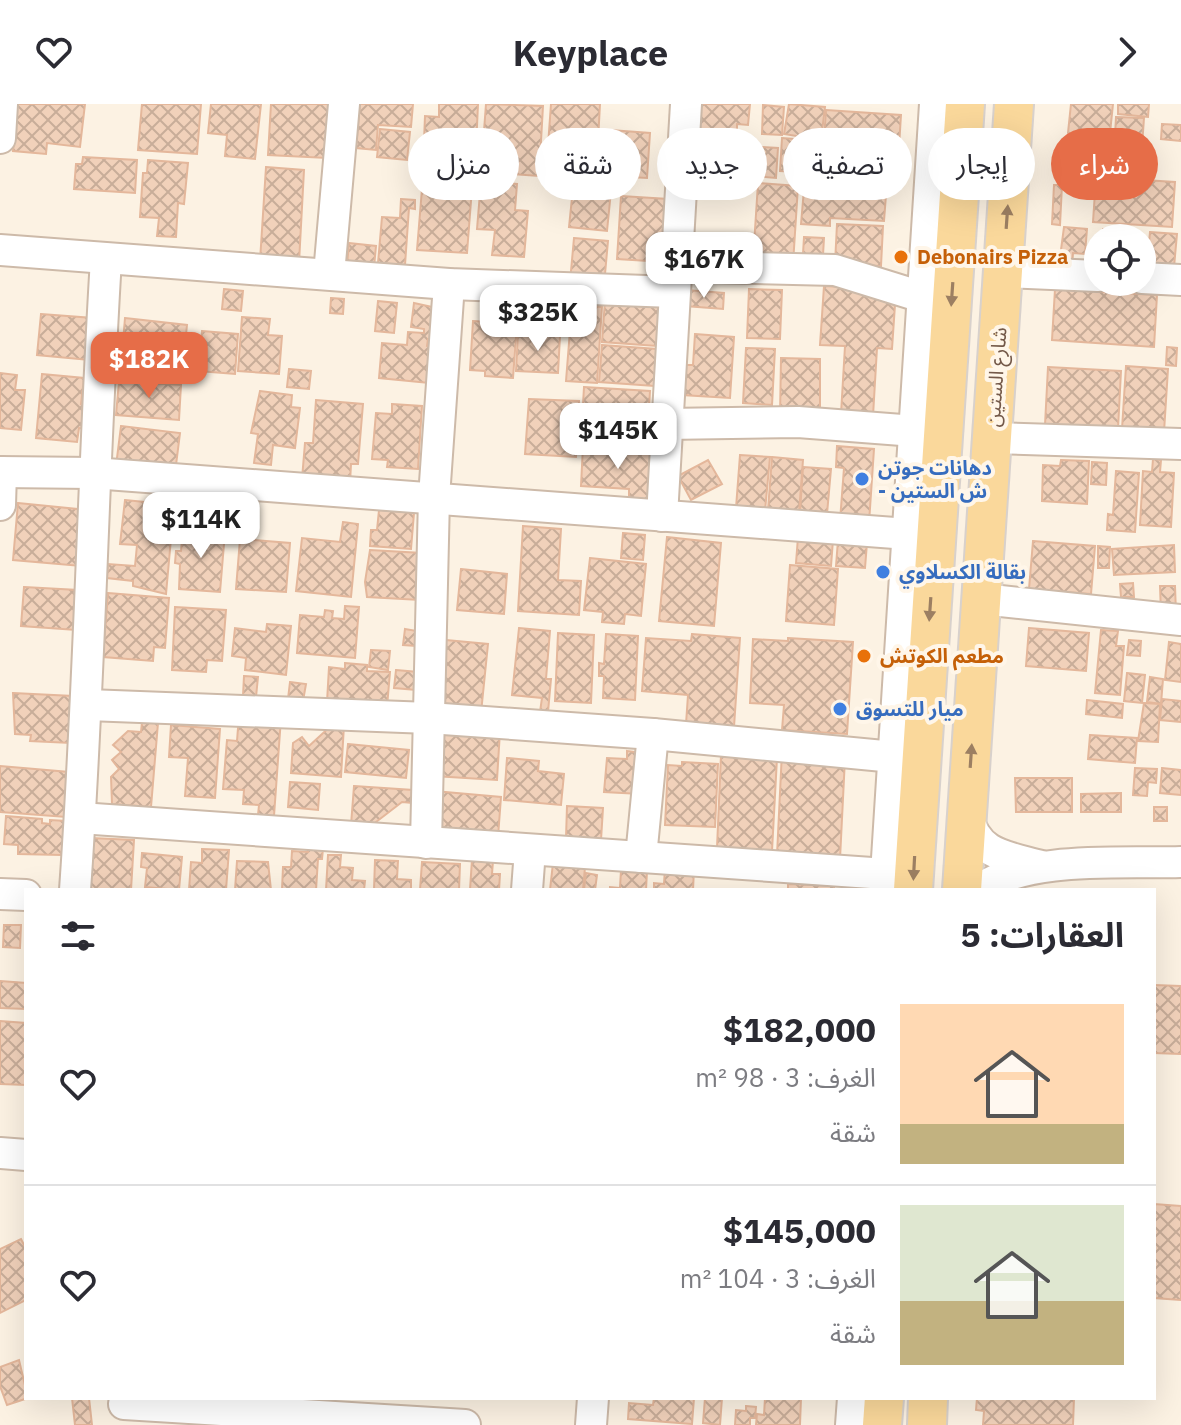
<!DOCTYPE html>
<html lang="ar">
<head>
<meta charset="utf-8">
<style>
	body { margin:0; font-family:"IBM Plex Sans","Noto Sans Arabic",sans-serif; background:#f7f7f7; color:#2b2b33; direction:rtl; height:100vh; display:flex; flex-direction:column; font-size:30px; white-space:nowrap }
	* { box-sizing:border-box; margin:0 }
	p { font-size:26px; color:#7c7c81 }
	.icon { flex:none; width:44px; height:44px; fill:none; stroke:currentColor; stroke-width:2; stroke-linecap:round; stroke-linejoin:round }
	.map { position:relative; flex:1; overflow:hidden; direction:ltr }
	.sheet { position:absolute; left:24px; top:784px; width:1132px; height:512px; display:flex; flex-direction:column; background:#fff; border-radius:0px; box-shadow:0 8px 32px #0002; direction:rtl }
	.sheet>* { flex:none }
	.hud { position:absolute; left:24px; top:24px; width:1134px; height:72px; direction:rtl; display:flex; gap:16px }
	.tools { position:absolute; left:1084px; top:120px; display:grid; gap:16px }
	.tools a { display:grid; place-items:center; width:72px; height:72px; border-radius:50%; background:#fff; box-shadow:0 8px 32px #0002; font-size:40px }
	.price { position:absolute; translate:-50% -68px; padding:0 18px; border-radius:16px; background:#fff; color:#222; font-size:26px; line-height:52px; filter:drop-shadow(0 2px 4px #0008) }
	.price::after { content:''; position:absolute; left:50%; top:48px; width:24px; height:18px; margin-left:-12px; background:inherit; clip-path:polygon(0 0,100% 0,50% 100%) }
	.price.active { background:#e66d48; color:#fff }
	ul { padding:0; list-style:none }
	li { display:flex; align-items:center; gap:24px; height:200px; padding:0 32px }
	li+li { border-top:2px solid #e1e1e2 }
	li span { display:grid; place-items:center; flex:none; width:224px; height:160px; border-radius:0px; color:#555 }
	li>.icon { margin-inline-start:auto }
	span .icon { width:96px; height:96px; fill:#fffc; stroke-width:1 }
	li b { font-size:34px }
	h2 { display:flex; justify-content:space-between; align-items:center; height:96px; padding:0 32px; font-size:34px }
	.tag { padding:0 28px; border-radius:36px; background:#fff; box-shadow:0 8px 32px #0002; font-size:28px; line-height:72px }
	.tag.active { background:#e66d48; color:#fff }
	header { display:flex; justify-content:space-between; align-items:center; height:104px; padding:0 32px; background:#fff; font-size:36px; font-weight:700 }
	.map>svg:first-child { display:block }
</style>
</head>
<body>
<header><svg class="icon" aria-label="forward" viewBox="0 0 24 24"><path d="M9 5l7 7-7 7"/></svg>Keyplace<svg class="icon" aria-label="heart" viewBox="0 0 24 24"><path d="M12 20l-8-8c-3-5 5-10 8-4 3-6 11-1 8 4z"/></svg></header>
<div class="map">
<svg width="1181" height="1321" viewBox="0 0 1181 1321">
	<defs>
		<pattern id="building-cross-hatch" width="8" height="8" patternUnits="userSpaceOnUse" patternTransform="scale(2)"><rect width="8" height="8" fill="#f1d1ba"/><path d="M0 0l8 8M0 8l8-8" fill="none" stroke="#c8ad99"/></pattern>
	</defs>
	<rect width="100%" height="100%" fill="#fcf2e3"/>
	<g fill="url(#building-cross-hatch)" stroke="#e4b79b" stroke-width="2">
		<path d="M 13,0 L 85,0 L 80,43 L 47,39 L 46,50 L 13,47 L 16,21 L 10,20 Z"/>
		<path d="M 142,0 L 201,0 L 197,50 L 138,46 Z"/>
		<path d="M 211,0 L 261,0 L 255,55 L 225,52 L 227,31 L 208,29 Z"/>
		<path d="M 271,0 L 330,0 L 327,54 L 268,51 Z"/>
		<path d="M 360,0 L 413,0 L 411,23 L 378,21 L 376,46 L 356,44 Z"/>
		<path d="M 439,0 L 478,0 L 475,66 L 423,63 L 425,12 L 439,13 Z"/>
		<path d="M 486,0 L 543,2 L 539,72 L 481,68 Z"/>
		<path d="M 551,0 L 600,0 L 596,73 L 546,70 Z"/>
		<path d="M 700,0 L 750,0 L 748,21 L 737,20 L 737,31 L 697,28 Z"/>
		<path d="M 789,0 L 825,3 L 821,36 L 784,30 Z"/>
		<path d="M 1071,0 L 1113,0 L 1108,48 L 1081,44 L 1068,29 Z"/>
		<path d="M 1118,0 L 1149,0 L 1148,13 L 1118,10 Z"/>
		<path d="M 763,1 L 784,3 L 782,31 L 762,30 Z"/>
		<path d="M 826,6 L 901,11 L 897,74 L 888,73 L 887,84 L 821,79 Z"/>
		<path d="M 1116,13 L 1144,14 L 1140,70 L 1113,68 Z"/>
		<path d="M 1162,20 L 1181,21 L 1181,37 L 1161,35 Z"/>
		<path d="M 380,25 L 410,28 L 407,56 L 377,53 Z"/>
		<path d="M 610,26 L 650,29 L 647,74 L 612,72 L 614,42 L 610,42 Z"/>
		<path d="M 782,34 L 821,37 L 818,69 L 780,67 Z"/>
		<path d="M 707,40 L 778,44 L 776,74 L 754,72 L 754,82 L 696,79 L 697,65 L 705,66 Z"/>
		<path d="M 83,53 L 137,56 L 135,89 L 74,85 L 76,60 L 82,60 Z"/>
		<path d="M 148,56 L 188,59 L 184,100 L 178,99 L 176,133 L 157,132 L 159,114 L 140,113 L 143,69 L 147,69 Z"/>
		<path d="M 1066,59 L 1109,60 L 1108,70 L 1094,69 L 1093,81 L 1064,79 Z"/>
		<path d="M 266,63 L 304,66 L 299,159 L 260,157 Z"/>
		<path d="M 1096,73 L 1175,78 L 1172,123 L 1093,118 Z"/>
		<path d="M 481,77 L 517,80 L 515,106 L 528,107 L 524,153 L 492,151 L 495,126 L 477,125 Z"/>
		<path d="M 758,79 L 798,82 L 793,160 L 753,157 Z"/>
		<path d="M 1054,81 L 1062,81 L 1060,121 L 1052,120 Z"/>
		<path d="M 454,82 L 472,84 L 467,149 L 417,146 L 422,85 L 453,87 Z"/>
		<path d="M 573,84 L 611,87 L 607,127 L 569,123 Z"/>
		<path d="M 804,85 L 886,91 L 884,117 L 830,114 L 830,122 L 801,120 Z"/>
		<path d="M 621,92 L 668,95 L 664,158 L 617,155 Z"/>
		<path d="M 401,95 L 415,96 L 415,105 L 409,104 L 405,161 L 378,159 L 382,113 L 400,114 Z"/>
		<path d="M 837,120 L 883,122 L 881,162 L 835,160 Z"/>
		<path d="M 1064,123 L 1087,125 L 1085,150 L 1073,149 L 1072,163 L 1059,161 Z"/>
		<path d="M 1103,125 L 1122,126 L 1122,134 L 1102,134 Z"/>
		<path d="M 1150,128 L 1177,130 L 1174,163 L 1147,160 Z"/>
		<path d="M 804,133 L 824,134 L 823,151 L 803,150 Z"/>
		<path d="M 574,134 L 608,137 L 604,181 L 570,178 Z"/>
		<path d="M 349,139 L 376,142 L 374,163 L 347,161 Z"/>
		<path d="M 824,182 L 896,186 L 892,245 L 877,244 L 873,312 L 841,310 L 845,242 L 820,241 Z"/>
		<path d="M 224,185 L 243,187 L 241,207 L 222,205 Z"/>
		<path d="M 749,185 L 782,186 L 780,235 L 747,234 Z"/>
		<path d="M 1055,185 L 1157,191 L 1154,243 L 1052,236 Z"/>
		<path d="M 686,186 L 724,189 L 723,205 L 685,202 Z"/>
		<path d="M 331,194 L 344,195 L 343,210 L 330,209 Z"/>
		<path d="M 378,197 L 397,199 L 394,229 L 375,227 Z"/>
		<path d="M 605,197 L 660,202 L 657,242 L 602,238 Z"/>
		<path d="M 414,199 L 446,206 L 443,236 L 428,235 L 427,242 L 442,244 L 439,280 L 379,274 L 382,239 L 407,241 L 408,228 L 424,229 L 424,225 L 411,223 Z"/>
		<path d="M 572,201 L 602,203 L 597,279 L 566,277 Z"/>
		<path d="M 41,210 L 93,214 L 89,256 L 37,251 Z"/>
		<path d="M 242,213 L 270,215 L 268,231 L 282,232 L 279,270 L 238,267 Z"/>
		<path d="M 125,214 L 187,221 L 182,268 L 121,262 Z"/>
		<path d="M 473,217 L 517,220 L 513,274 L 485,272 L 485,267 L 470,266 Z"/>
		<path d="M 202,227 L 238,230 L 235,270 L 199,267 Z"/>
		<path d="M 518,229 L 560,232 L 558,269 L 516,267 Z"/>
		<path d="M 695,230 L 734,233 L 730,294 L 682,291 L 684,261 L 693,261 Z"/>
		<path d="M 602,241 L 657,245 L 654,282 L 599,278 Z"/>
		<path d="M 1167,243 L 1177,244 L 1176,262 L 1166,261 Z"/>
		<path d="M 746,244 L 775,245 L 772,301 L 743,299 Z"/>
		<path d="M 781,254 L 820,255 L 820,313 L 780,313 Z"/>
		<path d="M 1126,262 L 1168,265 L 1164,328 L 1122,325 Z"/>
		<path d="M 1048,263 L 1121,267 L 1118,325 L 1045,321 Z"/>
		<path d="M 289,265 L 311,267 L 309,285 L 287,283 Z"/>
		<path d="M 0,269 L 17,271 L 15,286 L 25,286 L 21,326 L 0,324 Z"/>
		<path d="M 42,270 L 84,274 L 81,300 L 92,301 L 90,325 L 79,324 L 77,338 L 36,334 Z"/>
		<path d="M 119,277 L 181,281 L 179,316 L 116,311 Z"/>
		<path d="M 584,283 L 650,287 L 648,321 L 582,318 Z"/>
		<path d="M 260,287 L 292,291 L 291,303 L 300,304 L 295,344 L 273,341 L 271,361 L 254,359 L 258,330 L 251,329 Z"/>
		<path d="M 529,295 L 579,297 L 576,353 L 525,350 Z"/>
		<path d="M 316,296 L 363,300 L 358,360 L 351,360 L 350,379 L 302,375 L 305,339 L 313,339 Z"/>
		<path d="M 392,300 L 422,302 L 418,365 L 387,363 L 388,356 L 372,355 L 376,309 L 392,310 Z"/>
		<path d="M 121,322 L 180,329 L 175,369 L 116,362 Z"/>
		<path d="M 583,342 L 652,346 L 648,400 L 629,399 L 629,385 L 581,382 Z"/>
		<path d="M 837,342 L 874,345 L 869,419 L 840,417 L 844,364 L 836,363 Z"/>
		<path d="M 740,351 L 770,353 L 765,407 L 736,404 Z"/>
		<path d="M 772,353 L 803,356 L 799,409 L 768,406 Z"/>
		<path d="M 1153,355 L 1161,356 L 1160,368 L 1174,369 L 1171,423 L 1140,421 L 1143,367 L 1152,368 Z"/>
		<path d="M 708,356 L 722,380 L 691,396 L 678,372 Z"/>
		<path d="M 1061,356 L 1089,357 L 1087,400 L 1042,397 L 1043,361 L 1060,362 Z"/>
		<path d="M 1092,358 L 1107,359 L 1106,381 L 1091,380 Z"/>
		<path d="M 803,363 L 831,365 L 827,410 L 800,408 Z"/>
		<path d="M 1116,367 L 1139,369 L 1135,428 L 1107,426 L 1108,410 L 1113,411 Z"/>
		<path d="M 125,396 L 174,401 L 166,490 L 133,482 L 133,477 L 107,474 L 108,460 L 135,462 L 137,441 L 120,440 Z"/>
		<path d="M 18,399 L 87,406 L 81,462 L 13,456 Z"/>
		<path d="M 379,406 L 414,409 L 411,445 L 370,442 L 371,426 L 377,426 Z"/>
		<path d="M 343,418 L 358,420 L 351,493 L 296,487 L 302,434 L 340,438 Z"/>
		<path d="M 523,422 L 561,425 L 558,476 L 581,477 L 579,511 L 518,507 Z"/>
		<path d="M 183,425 L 225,428 L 220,488 L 179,485 L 180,460 L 175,459 L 176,447 L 181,447 Z"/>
		<path d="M 623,429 L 645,431 L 643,456 L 621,454 Z"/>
		<path d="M 667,433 L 721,439 L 714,522 L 659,517 Z"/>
		<path d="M 798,433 L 833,436 L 831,462 L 796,459 Z"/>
		<path d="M 240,435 L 290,439 L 286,488 L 236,485 Z"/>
		<path d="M 838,436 L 867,439 L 865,464 L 836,462 Z"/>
		<path d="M 1033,437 L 1095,442 L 1091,490 L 1029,485 Z"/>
		<path d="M 1174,441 L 1175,468 L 1114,471 L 1112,445 Z"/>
		<path d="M 1098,442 L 1110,443 L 1109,464 L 1098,464 Z"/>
		<path d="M 370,446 L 422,449 L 420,496 L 367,493 L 365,478 Z"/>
		<path d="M 590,454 L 646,460 L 641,512 L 625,510 L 624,520 L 602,518 L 603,508 L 584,506 Z"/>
		<path d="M 790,461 L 838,465 L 834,521 L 786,517 Z"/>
		<path d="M 461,465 L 507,470 L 504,510 L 457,506 Z"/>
		<path d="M 1133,479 L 1134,493 L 1121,493 L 1120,480 Z"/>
		<path d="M 1160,482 L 1175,482 L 1176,509 L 1161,509 Z"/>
		<path d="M 24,483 L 78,486 L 76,526 L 21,522 Z"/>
		<path d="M 108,489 L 169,494 L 165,544 L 154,543 L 153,557 L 103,553 Z"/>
		<path d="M 345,502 L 359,503 L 355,554 L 297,549 L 300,511 L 324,513 L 325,506 L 333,507 L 332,514 L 344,515 Z"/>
		<path d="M 175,503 L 226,506 L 222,557 L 207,556 L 206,568 L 172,566 Z"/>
		<path d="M 267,520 L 291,522 L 286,571 L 245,566 L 246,554 L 232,552 L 235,524 L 266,528 Z"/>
		<path d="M 519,524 L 550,527 L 546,575 L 551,575 L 548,608 L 540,608 L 542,594 L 512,591 Z"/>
		<path d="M 1029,524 L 1089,529 L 1086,567 L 1026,562 Z"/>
		<path d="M 405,525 L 417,527 L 416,542 L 403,541 Z"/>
		<path d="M 1101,526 L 1118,527 L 1116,542 L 1124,542 L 1120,591 L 1095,589 Z"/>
		<path d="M 558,529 L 594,531 L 591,599 L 555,597 Z"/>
		<path d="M 606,530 L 638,532 L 635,596 L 603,594 L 604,572 L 599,572 L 599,559 L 604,560 Z"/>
		<path d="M 692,530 L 740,534 L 734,623 L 686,620 L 688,591 L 642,587 L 646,534 L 691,537 Z"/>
		<path d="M 788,534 L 853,538 L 847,630 L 782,626 L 784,601 L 750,599 L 753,535 L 788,537 Z"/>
		<path d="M 446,536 L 488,540 L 481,609 L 440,605 Z"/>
		<path d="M 1129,536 L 1141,537 L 1140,552 L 1127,551 Z"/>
		<path d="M 1169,538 L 1181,540 L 1181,578 L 1165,576 Z"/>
		<path d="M 371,546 L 390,547 L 388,566 L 369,563 Z"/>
		<path d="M 345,559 L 367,561 L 367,567 L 390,568 L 387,603 L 327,598 L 329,563 L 345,565 Z"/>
		<path d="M 396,566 L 418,568 L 416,586 L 394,584 Z"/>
		<path d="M 1127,569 L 1145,571 L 1142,599 L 1124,597 Z"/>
		<path d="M 244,572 L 258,573 L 256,593 L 243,592 Z"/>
		<path d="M 1150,573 L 1163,575 L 1161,600 L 1147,598 Z"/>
		<path d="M 290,578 L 306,580 L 303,597 L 288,595 Z"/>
		<path d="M 13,589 L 73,592 L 71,639 L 30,637 L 31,631 L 15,630 Z"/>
		<path d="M 1162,595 L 1181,597 L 1181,618 L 1160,616 Z"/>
		<path d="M 1087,596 L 1123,600 L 1122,614 L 1086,610 Z"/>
		<path d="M 1144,599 L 1160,600 L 1158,638 L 1138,637 Z"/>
		<path d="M 239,611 L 281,614 L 274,712 L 258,711 L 259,701 L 243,700 L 244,686 L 223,685 L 227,636 L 237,637 Z"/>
		<path d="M 142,618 L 158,619 L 151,703 L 112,700 L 111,673 L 119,665 L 112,656 L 121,648 L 113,641 L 128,627 L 141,628 Z"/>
		<path d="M 333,620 L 344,621 L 341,673 L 291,669 L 293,639 L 302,633 L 309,642 Z"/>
		<path d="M 171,621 L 220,625 L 215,694 L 185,692 L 188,654 L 169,653 Z"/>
		<path d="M 437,623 L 500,627 L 497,676 L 434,672 Z"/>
		<path d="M 1090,631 L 1137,634 L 1135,659 L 1088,655 Z"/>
		<path d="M 348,640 L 409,646 L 406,674 L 345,668 Z"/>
		<path d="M 627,647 L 643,649 L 640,690 L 604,688 L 607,654 L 627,655 Z"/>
		<path d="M 782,647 L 845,654 L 840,755 L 777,751 Z"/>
		<path d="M 721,651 L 777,654 L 772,747 L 717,744 Z"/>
		<path d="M 507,654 L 539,657 L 538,667 L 564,670 L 561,701 L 504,696 Z"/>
		<path d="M 682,658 L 718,660 L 715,723 L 665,721 L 668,661 L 682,662 Z"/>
		<path d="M 0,662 L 69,668 L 66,713 L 0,708 Z"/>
		<path d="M 1135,664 L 1157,665 L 1156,679 L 1148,678 L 1147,692 L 1133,691 Z"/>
		<path d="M 1162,664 L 1181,666 L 1181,691 L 1160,689 Z"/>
		<path d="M 1015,674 L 1072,674 L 1072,708 L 1016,708 Z"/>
		<path d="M 290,678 L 320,680 L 318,706 L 288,703 Z"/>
		<path d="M 354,682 L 413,686 L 412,699 L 402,698 L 376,718 L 375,723 L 351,721 Z"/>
		<path d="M 434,687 L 501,693 L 498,733 L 431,727 Z"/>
		<path d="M 1121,689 L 1121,708 L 1081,708 L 1081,690 Z"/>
		<path d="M 567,702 L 603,704 L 601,736 L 566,734 Z"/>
		<rect x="1154" y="703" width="13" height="14"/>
		<path d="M 6,712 L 42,715 L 42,719 L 50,720 L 50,716 L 67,717 L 61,751 L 18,750 L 18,741 L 4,740 Z"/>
		<path d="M 91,734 L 134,736 L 131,786 L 88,785 Z"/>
		<path d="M 308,744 L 323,745 L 322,755 L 318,755 L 316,786 L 282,786 L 283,763 L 291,763 L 292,747 L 308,748 Z"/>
		<path d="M 202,745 L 229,746 L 226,786 L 189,786 L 191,758 L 202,759 Z"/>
		<path d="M 142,749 L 182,753 L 179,786 L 145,783 L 147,764 L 141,763 Z"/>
		<path d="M 328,751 L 341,751 L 340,763 L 353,764 L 352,776 L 365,777 L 364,786 L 326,786 Z"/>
		<path d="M 472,755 L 493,757 L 492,770 L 500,770 L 499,786 L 470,786 Z"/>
		<path d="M 375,756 L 398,757 L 397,775 L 411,776 L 411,786 L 374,786 Z"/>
		<path d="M 237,757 L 268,758 L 271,786 L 235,786 Z"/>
		<path d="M 422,758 L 460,760 L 459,786 L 420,786 Z"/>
		<path d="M 553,759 L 585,763 L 583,786 L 550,786 Z"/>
		<path d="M 665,764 L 694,765 L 693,786 L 654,786 L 654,779 L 664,780 Z"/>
		<path d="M 621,766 L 647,767 L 646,786 L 610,786 L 610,783 L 620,784 Z"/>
		<path d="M 586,769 L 597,771 L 595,786 L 584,786 Z"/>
		<path d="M 788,780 L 834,782 L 834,786 L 788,786 Z"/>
		<path d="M 4,821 L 21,821 L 20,844 L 3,843 Z"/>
		<path d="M 0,877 L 26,879 L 26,905 L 0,904 Z"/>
		<path d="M 1154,881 L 1181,882 L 1181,950 L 1154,949 Z"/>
		<path d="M 0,917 L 26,919 L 26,981 L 0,980 Z"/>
		<path d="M 1154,1100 L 1181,1102 L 1181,1196 L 1154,1194 Z"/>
		<path d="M 21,1135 L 26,1145 L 26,1196 L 0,1209 L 0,1145 Z"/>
		<path d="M 19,1256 L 28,1294 L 7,1301 L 0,1282 L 0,1263 Z"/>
		<path d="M 72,1294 L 89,1294 L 92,1321 L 75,1321 Z"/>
		<path d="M 654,1294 L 694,1294 L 692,1320 L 628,1315 L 629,1299 L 653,1301 Z"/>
		<path d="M 705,1294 L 722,1294 L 720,1321 L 703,1319 Z"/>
		<path d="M 765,1294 L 801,1294 L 800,1321 L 756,1321 L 757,1310 L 764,1311 Z"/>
		<path d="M 977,1294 L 1074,1294 L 1073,1321 L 983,1321 L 984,1307 L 976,1306 Z"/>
		<path d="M 746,1302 L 756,1303 L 755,1314 L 750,1314 L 750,1321 L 735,1321 L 736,1306 L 746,1307 Z"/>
	</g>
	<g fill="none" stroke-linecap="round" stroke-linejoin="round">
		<g stroke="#cdbaa9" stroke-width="34">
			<g id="minor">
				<path d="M 0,34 L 2,0"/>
				<path d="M 0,146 L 449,180 L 674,188"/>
				<path d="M 675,162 L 835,166 L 922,193"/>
				<path d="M 1003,168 L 1098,172"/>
				<path d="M 329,170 L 344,0"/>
				<path d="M 1142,174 L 1181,176"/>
				<path d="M 666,320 L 798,318 L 915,327"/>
				<path d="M 992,334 L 1181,340"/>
				<path d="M 0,368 L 93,369 L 908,430"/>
				<path d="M 0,401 L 1,368"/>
				<path d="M 662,412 L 686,0"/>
				<path d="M 982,495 L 1181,516"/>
				<path d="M 88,601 L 429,614 L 653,630 L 894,653"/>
				<path d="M 967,711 C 977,751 1005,752 1041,762"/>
				<path d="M 80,714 L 886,770"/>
				<path d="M 426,739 L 434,393 L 449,180"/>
				<path d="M 641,753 L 653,630"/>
				<path d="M 75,786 C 90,576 93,365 106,155"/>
				<path d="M 527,786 L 530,746"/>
				<path d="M 885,786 L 935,0"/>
				<path d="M 978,786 C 1028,751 1122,760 1181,758"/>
				<path d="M 0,790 L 26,791"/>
				<path d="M 0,1049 L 26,1051"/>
				<path d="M 124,1300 L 465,1321"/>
				<path d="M 591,1321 L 593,1294"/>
				<path d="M 851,1321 L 853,1294"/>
			</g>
		</g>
		<g stroke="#d8d1cc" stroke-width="42">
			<g id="major">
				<path d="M 913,786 L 965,0"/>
				<path d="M 962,786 L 1014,0"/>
				<path d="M 882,1321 L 884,1294"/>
				<path d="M 927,1321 L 928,1294"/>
			</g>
		</g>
		<use href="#minor" stroke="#fff" stroke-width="30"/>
		<use href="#major" stroke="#fad89b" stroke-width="38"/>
	</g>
	<defs><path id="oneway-solid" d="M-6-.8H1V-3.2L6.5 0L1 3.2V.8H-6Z" transform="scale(2)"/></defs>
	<g fill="#9c7f62">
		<use href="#oneway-solid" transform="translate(1007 113) rotate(-86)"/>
		<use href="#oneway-solid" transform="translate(952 190) rotate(94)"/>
		<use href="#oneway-solid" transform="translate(930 505) rotate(94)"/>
		<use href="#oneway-solid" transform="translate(971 652) rotate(-86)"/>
		<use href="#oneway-solid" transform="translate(914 764) rotate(93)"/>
	</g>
	<g fill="#e8710a" stroke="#fff6e9" stroke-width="3">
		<circle cx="901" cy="153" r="8"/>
		<circle cx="864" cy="552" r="8"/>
	</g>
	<g fill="#3f7fe0" stroke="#fff6e9" stroke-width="3">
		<circle cx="862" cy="375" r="8"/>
		<circle cx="883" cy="468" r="8"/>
		<circle cx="840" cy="605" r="8"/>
	</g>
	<g text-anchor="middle" stroke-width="8" stroke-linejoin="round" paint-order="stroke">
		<g font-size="20" font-weight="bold" fill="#c56008" stroke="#fff6e9" text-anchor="start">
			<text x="917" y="160">Debonairs Pizza</text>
			<text x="880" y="559">مطعم الكوتش</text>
		</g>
		<g font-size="20" fill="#745949" stroke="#fff6e9">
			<text transform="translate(996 273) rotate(-86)" y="7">شارع الستين</text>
		</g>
		<g font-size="20" font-weight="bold" fill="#366cbe" stroke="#fff6e9" text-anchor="start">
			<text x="878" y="371">دهانات جوتن<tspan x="878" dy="23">- ش الستين</tspan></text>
			<text x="899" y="475">بقالة الكسلاوي</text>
			<text x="856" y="612">ميار للتسوق</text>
		</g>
	</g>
</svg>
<div class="tools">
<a><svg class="icon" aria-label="locate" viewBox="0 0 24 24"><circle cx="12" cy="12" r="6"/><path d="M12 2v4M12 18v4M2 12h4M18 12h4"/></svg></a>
</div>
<b class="price" style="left:704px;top:196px">$167K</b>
<b class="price" style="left:538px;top:249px">$325K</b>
<b class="price active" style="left:149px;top:296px">$182K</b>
<b class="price" style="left:618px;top:367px">$145K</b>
<b class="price" style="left:201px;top:456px">$114K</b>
<div class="hud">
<a class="tag active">شراء</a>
<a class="tag">إيجار</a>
<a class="tag">تصفية</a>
<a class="tag">جديد</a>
<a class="tag">شقة</a>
<a class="tag">منزل</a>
</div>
<section class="sheet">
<h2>العقارات: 5<svg class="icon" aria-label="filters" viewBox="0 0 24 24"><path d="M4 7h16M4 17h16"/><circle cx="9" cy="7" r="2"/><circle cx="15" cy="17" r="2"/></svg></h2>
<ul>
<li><span style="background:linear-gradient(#ffd9b3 75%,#c2b280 0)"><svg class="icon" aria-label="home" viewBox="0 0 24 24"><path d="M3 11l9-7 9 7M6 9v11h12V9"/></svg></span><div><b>$182,000</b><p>الغرف: 3 · 98 m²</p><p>شقة</p></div><svg class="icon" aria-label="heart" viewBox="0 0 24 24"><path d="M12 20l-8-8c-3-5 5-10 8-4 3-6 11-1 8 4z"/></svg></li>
<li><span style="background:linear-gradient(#dfe7d0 60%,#c2b280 0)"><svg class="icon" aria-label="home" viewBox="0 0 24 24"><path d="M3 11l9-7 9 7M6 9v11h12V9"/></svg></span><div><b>$145,000</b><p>الغرف: 3 · 104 m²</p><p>شقة</p></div><svg class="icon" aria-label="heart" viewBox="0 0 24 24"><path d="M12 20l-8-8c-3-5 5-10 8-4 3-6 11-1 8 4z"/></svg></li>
</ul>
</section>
</div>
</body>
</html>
